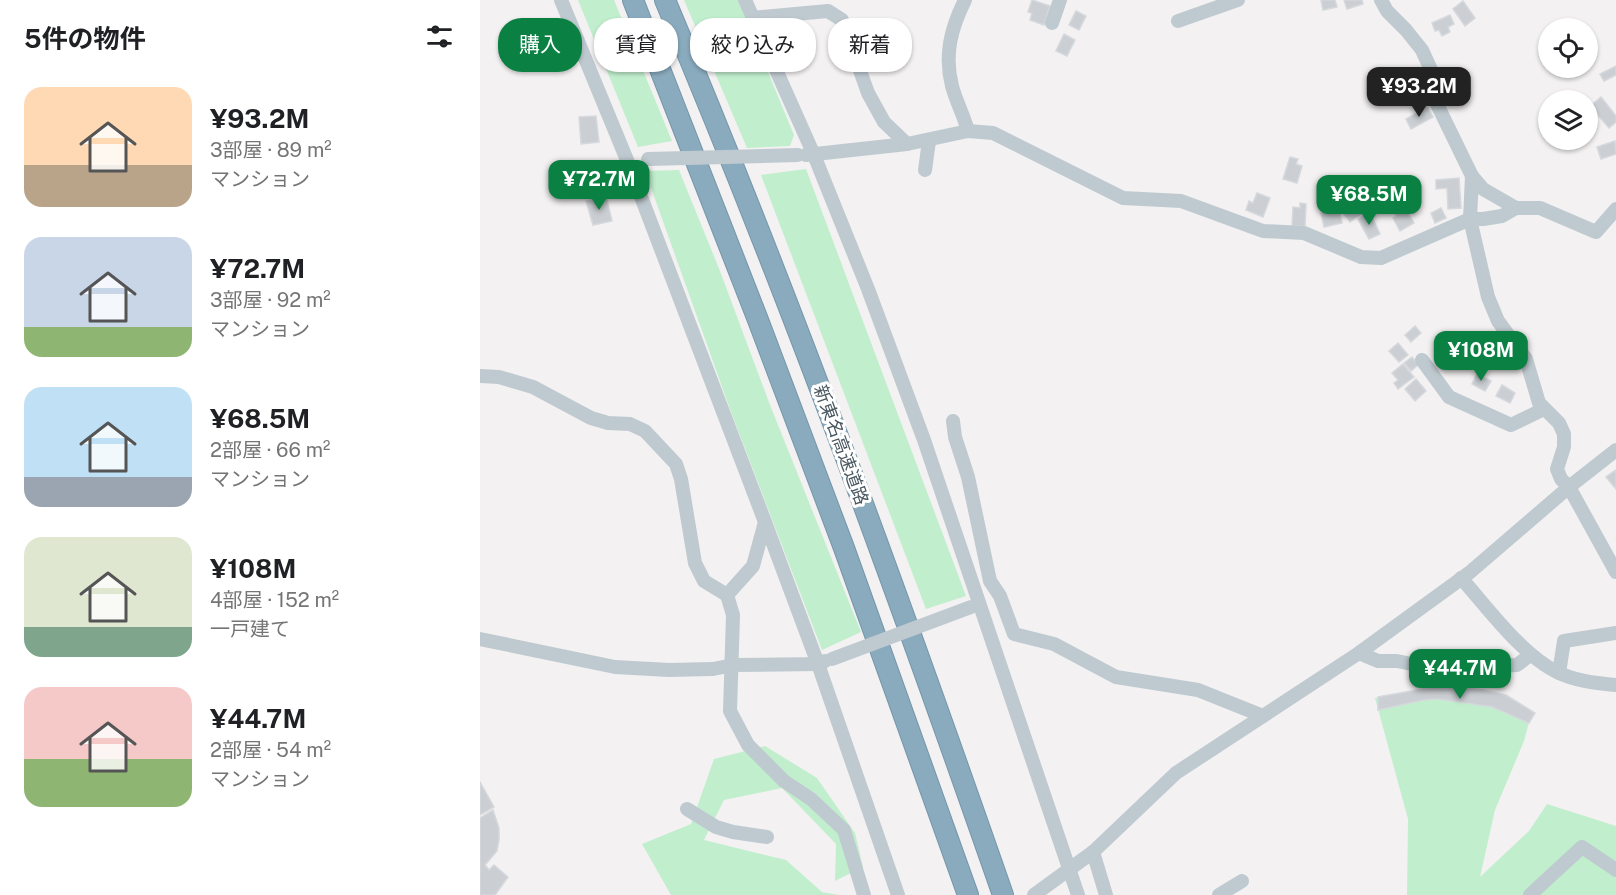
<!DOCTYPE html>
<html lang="ja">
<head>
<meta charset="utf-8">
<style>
	body { margin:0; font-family:"Public Sans","Noto Sans JP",sans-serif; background:#f2f2f2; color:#202124; height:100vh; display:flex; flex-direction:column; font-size:22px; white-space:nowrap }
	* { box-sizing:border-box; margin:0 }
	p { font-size:20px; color:#757577 }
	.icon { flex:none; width:33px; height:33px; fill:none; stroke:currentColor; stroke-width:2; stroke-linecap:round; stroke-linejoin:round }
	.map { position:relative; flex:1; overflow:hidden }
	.side { display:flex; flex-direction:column; background:#fff; width:480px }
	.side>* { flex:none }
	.banner { position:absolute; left:18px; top:18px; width:570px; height:54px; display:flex; gap:12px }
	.fabs { position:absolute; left:1058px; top:18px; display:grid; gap:12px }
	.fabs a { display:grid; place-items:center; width:60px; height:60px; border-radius:50%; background:#fff; box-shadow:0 2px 4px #0004; font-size:30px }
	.price { position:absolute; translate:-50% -51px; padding:0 14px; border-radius:12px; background:#0b8043; color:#fff; font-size:20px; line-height:39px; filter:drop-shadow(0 2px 3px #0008) }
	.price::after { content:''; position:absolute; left:50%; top:36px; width:18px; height:14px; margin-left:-9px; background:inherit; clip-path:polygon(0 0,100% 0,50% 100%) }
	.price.on { background:#222; color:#fff }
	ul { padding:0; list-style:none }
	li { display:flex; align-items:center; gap:18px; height:150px; padding:0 24px }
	li span { display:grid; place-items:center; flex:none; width:168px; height:120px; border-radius:18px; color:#555 }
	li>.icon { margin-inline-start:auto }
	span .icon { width:72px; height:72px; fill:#fffc; stroke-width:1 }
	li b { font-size:26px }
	h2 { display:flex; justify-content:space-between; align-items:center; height:72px; padding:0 24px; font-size:26px }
	.tag { padding:0 21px; border-radius:24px; background:#fff; box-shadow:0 2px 4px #0004; font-size:21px; line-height:54px }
	.tag.on { background:#0b8043; color:#fff }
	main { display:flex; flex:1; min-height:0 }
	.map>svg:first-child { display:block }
</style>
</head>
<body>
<main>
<section class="side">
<h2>5件の物件<svg class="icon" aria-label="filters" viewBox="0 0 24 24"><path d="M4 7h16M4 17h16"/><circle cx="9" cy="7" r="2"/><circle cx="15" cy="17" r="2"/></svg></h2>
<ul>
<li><span style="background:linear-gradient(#ffd9b3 65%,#b9a48a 0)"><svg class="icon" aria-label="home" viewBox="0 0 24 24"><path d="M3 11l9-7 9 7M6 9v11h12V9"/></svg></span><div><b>¥93.2M</b><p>3部屋 · 89 m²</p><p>マンション</p></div></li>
<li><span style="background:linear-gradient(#c9d6e8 75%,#8fb573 0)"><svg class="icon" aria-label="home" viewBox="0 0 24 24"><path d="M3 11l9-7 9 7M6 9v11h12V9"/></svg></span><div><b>¥72.7M</b><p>3部屋 · 92 m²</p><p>マンション</p></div></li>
<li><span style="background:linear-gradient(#bfe0f5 75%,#9aa5b1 0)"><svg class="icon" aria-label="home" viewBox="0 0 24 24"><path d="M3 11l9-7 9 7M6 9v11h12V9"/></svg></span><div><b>¥68.5M</b><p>2部屋 · 66 m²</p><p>マンション</p></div></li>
<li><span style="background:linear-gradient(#dfe7d0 75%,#7fa58c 0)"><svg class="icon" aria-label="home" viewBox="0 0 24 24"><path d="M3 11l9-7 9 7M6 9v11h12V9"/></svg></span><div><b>¥108M</b><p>4部屋 · 152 m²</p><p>一戸建て</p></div></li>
<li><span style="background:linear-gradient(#f6c9c9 60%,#8fb573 0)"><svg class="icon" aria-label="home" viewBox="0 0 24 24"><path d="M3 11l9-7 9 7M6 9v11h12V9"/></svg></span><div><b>¥44.7M</b><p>2部屋 · 54 m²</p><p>マンション</p></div></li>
</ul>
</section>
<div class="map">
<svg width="1136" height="895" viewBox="0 0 1136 895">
	<rect width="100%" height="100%" fill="#f3f1f2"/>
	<g fill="#c1efcd">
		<path d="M 98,0 L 134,0 L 192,141 L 158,147 Z"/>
		<path d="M 204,0 L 258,0 L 314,135 L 310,146 L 267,148 Z"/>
		<path d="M 326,169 L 486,596 L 446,609 L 281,175 Z"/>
		<path d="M 199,170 L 240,271 L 290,405 L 381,632 L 342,650 L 251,412 L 165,171 Z"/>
		<path d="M 973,688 L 1039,704 L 1052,711 L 1044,741 L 1015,810 L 1000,877 L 1049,831 L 1067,804 L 1136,826 L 1136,895 L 927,895 L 928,819 L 895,698 Z"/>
		<path d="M 285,746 L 337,778 L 375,833 L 383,867 L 355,881 L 356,844 L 302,788 L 244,800 L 224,840 L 306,860 L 342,892 L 359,895 L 191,895 L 162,844 L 211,824 L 234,759 Z"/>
	</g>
	<g fill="#cbcfd3" stroke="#d5d8dc" stroke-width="1.5">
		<path d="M 552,0 L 570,6 L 564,25 L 550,20 L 552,13 L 548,12 Z"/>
		<path d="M 841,0 L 855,0 L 857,7 L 843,10 Z"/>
		<path d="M 864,0 L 882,0 L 883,4 L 867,9 Z"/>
		<path d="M 983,1 L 995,18 L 985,26 L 973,9 Z"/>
		<path d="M 596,11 L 606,16 L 599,30 L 589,25 Z"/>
		<path d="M 970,15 L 974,24 L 968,27 L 970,32 L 962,36 L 959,30 L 955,31 L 952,23 Z"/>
		<path d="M 584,34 L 595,40 L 587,56 L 576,51 Z"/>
		<path d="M 1136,66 L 1136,75 L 1124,81 L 1120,74 Z"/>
		<path d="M 1121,97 L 1136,116 L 1136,122 L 1129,128 L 1110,106 Z"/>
		<path d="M 947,107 L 953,117 L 931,129 L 926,119 Z"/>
		<path d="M 116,116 L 119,142 L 101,144 L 99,117 Z"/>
		<path d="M 1135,141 L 1136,154 L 1121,159 L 1117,147 Z"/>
		<path d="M 810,157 L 818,159 L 816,164 L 822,166 L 817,183 L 803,179 Z"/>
		<path d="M 979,178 L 981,208 L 968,209 L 967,188 L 956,189 L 956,180 Z"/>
		<path d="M 777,193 L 790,198 L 783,217 L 766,210 L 769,201 L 773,203 Z"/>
		<path d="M 126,196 L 132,221 L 113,225 L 106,201 Z"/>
		<path d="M 857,201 L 862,223 L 844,227 L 841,213 L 846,212 L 844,204 Z"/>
		<path d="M 921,201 L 934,223 L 920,231 L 913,218 L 916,216 L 911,206 Z"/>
		<path d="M 820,203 L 826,204 L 825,226 L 812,226 L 813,207 L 820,208 Z"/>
		<path d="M 875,205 L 881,214 L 870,222 L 863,213 Z"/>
		<path d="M 961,208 L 966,218 L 955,223 L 951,213 Z"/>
		<path d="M 890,213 L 900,234 L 889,239 L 878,219 Z"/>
		<path d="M 935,326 L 941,333 L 931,342 L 925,335 Z"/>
		<path d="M 918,343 L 928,355 L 919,362 L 909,351 Z"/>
		<path d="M 932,357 L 938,365 L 931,371 L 924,363 Z"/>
		<path d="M 923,364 L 934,377 L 918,389 L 914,383 L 918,380 L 912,373 Z"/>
		<path d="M 997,374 L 1011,381 L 1005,391 L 992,384 Z"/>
		<path d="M 936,379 L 946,391 L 935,401 L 925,389 Z"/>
		<path d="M 1022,385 L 1035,393 L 1030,403 L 1016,396 Z"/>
		<path d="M 1136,470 L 1136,489 L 1126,477 Z"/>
		<path d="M 965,685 L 1004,690 L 1026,695 L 1055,713 L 1049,723 L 1012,707 L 959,699 L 944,700 L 898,710 L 898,697 Z"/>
		<path d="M 0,782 L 14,807 L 0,815 Z"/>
		<path d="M 13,810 L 19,828 L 19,840 L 17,851 L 5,865 L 9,870 L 14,865 L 28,877 L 15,895 L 0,895 L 0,818 Z"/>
	</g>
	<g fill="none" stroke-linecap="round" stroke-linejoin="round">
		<g stroke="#7596aa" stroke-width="22">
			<g id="highway">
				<path d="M 153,0 L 278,320 L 364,548 L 488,895"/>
				<path d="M 185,0 C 309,294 418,594 523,895"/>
			</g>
		</g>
		<g stroke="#bfcad0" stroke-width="14">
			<path d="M 81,0 L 147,160 L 285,522 L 338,664 L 418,895"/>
			<path d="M 265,0 L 334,155 L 388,289 L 444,440 L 598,895"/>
			<path d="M 485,0 C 471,28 464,55 472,86 C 476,101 484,116 488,131"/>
			<path d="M 901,0 L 907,11 L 926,30 L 942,50 L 952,72 L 955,100 L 992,176 L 1003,189 L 1036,208"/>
			<path d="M 272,18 L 348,11 L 362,20 L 388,93 L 404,122 L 427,144"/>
			<path d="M 698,21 L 758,0"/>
			<path d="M 572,23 L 580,0"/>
			<path d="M 326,155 L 427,144 L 488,131 L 513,133 L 643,198 L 701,201 L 783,231 L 824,233 L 881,257 L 901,258 L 990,219 L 1003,219 L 1022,216 L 1036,208 L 1060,208 L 1116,232 L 1136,209"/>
			<path d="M 445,170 L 449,141"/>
			<path d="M 992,176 L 990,219 L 1008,297 L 1018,321 L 1046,359 L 1059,403 L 1079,423 L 1084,434 L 1084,447 L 1077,469 L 1081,479 L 1089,487 L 1136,572"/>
			<path d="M 942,360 L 969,397 L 1031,425 L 1064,409"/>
			<path d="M 0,376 L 19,377 L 53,387 L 111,418 L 128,423 L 150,424 L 165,431 L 196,464 L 201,479 L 215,563 L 224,581 L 247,595 L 253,615 L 250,711 L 268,745 L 304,781 L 331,799 L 364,830 L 384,895"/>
			<path d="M 473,421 L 475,437 L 488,477 L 510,581 L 520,596 L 534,634 L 574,644 L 636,677 L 718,690 L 783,716"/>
			<path d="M 981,578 C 1008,608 1041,654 1077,672 C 1095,681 1116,683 1136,685"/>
			<path d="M 247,595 L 273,566 L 285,522"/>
			<path d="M 0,639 L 135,667 L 189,670 L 233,669 L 253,665 L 338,664 L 345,661"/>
			<path d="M 879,653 L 898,661 L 917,661 L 941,666 L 959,665 L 981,660 L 1016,666 L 1037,665 L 1050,655"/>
			<path d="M 1079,673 L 1084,641 L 1136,633"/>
			<path d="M 207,809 L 236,827 L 253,832 L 287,837"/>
			<path d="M 613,852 L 626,895"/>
			<path d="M 554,895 L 613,852 L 696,773 L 879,653 L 989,573 L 1089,487 L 1136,450"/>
			<path d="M 739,895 L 762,881"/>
			<path d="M 1050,895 L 1102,847 L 1136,870"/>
		</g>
		<use href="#highway" stroke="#8aabbe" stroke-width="20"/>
		<g stroke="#bfcad0" stroke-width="14">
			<path d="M 168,159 L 318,155"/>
			<path d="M 352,659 L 491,607"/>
		</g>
	</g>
	<g text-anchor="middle" stroke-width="6" stroke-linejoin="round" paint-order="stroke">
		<g font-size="18" fill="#49575f" stroke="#fff">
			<text transform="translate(361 445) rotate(70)" y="6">新東名高速道路</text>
		</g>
	</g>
</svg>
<div class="fabs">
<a><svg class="icon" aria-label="locate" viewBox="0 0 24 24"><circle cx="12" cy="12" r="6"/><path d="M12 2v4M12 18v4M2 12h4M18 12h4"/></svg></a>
<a><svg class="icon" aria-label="layers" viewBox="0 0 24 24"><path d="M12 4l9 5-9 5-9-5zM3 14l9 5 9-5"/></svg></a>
</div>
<b class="price on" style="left:939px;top:118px">¥93.2M</b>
<b class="price" style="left:119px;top:211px">¥72.7M</b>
<b class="price" style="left:889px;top:226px">¥68.5M</b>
<b class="price" style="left:1001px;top:382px">¥108M</b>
<b class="price" style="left:980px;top:700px">¥44.7M</b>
<div class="banner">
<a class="tag on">購入</a>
<a class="tag">賃貸</a>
<a class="tag">絞り込み</a>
<a class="tag">新着</a>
</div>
</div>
</main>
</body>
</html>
